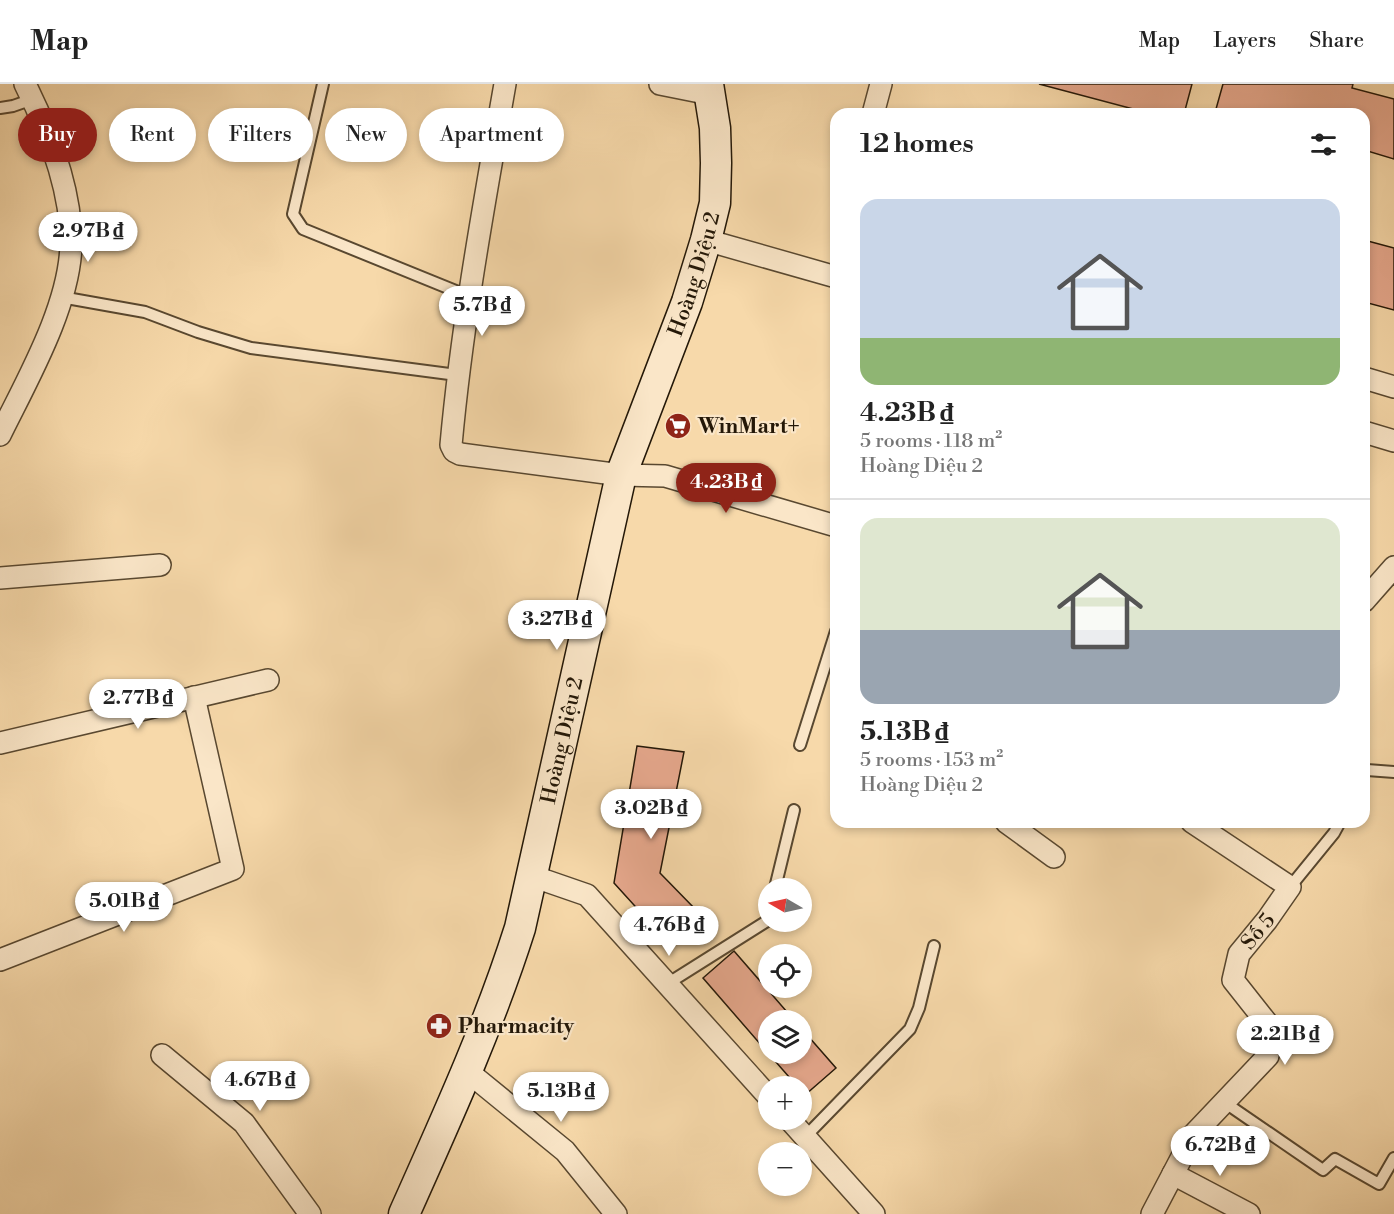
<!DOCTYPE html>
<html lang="en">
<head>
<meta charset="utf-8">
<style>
	body { margin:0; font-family:"Libre Bodoni",serif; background:#f6f6f6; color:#222; height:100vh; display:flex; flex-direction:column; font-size:22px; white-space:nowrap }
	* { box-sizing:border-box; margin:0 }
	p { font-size:20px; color:#767676 }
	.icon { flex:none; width:33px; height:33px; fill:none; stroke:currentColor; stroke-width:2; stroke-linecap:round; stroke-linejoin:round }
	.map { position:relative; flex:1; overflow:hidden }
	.details { position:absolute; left:830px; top:24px; width:540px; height:720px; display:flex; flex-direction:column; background:#fff; border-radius:18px; box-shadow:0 3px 9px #0003 }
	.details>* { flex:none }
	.banner { position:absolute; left:18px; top:24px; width:570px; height:54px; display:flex; gap:12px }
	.needle { width:39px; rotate:279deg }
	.fabs { position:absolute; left:758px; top:794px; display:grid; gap:12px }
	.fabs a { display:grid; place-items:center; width:54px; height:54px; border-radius:50%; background:#fff; box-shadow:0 3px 9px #0003; font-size:30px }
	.price { position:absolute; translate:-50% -51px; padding:0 14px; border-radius:21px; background:#fff; color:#222; font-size:20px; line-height:39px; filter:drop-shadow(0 2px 3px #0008) }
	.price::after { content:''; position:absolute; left:50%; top:36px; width:18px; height:14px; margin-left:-9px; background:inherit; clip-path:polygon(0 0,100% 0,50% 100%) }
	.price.on { background:#8f2418; color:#fff }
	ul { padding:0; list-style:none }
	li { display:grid; align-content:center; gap:12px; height:318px; padding:0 30px }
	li+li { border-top:2px solid #e0e0e0 }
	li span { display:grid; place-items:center; height:186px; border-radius:18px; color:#555 }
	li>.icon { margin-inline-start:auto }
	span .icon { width:108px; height:108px; fill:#fffc; stroke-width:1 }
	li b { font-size:26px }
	h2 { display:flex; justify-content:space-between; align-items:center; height:72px; padding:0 30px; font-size:26px }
	.tag { padding:0 21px; border-radius:27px; background:#fff; box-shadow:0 3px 9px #0003; font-size:21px; line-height:54px }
	.tag.on { background:#8f2418; color:#fff }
	header { display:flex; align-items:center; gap:36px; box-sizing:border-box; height:84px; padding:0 30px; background:#fff; border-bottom:2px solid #e0e0e0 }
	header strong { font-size:28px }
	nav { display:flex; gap:33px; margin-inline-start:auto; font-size:21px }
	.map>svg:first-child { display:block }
</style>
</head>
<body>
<header>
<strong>Map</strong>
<nav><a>Map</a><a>Layers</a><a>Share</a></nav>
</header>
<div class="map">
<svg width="1394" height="1130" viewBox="0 0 1394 1130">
	<rect width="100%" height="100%" fill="#f7d9aa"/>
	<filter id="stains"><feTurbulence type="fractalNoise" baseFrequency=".00333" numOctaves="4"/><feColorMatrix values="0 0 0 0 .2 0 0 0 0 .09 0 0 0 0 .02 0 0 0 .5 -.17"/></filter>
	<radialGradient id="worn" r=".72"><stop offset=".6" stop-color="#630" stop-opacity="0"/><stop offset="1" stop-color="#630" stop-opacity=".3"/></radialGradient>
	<g fill="#e6a88d" stroke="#241808" stroke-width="1.5">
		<path d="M 1039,0 L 1192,0 L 1184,30 L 1152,30 Z"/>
		<path d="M 1223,0 L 1353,0 L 1352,4 L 1394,15 L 1394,75 L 1364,66 L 1364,30 L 1233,30 L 1216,25 Z"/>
		<path d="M 1364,156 L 1394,164 L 1394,226 L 1364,218 Z"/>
		<path d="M 637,662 L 684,668 L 660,789 L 696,826 L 663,853 L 614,799 Z"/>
		<path d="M 734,867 L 794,936 L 768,936 L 768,969 L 703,894 Z"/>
		<path d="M 801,944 L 836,984 L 805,1011 L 801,1007 L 801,1002 L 797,1002 L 768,969 L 801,969 Z"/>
	</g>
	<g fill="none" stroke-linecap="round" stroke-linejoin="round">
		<g stroke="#594830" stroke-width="14">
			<g id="lane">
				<path d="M 323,0 L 293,130 L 303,145 L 468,212"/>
				<path d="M 0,24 L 13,22 L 33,15"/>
				<path d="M 61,213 L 145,228 L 198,248 L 251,264 L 457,291"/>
				<path d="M 800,661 L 836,547"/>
				<path d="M 1367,686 L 1394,688"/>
				<path d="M 1290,803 L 1334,749 L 1340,738"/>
				<path d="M 775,804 L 794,726"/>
				<path d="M 667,900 L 767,837 L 768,833"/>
				<path d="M 1224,1018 L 1323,1086 L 1335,1075 L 1379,1100 L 1394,1074"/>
				<path d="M 805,1053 L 910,945 L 919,924 L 934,862"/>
			</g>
		</g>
		<g stroke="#594830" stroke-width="24">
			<g id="street">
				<path d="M 505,0 C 484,120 462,240 451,361 L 454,367 L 460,370 L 621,391 L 665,392 L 836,442"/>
				<path d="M 660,0 L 710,10"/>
				<path d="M 873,30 L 881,0"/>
				<path d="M 706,156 L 836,193"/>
				<path d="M 1364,294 L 1394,303"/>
				<path d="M 1364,348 L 1394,357"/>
				<path d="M 0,351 C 27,296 71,220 71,158 C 71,104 49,48 25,0"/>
				<path d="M 0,494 L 160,481"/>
				<path d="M 1364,517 L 1394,483"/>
				<path d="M 0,659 L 268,596"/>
				<path d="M 1006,738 L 1054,773"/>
				<path d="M 532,792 L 587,811 L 768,1012"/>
				<path d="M 0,876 L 233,785 L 194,613"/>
				<path d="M 162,971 L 244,1039 L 310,1130"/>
				<path d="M 467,987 L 565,1067 L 616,1130"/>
				<path d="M 789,1035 L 874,1130"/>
				<path d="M 1173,1090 L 1249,1130"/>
				<path id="s1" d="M 1152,1130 L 1194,1050 L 1268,972 L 1267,939 L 1233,896 L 1239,870 L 1267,836 L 1290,803 L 1192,738"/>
			</g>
		</g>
		<g stroke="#241808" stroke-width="33">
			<g id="secondary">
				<path id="s2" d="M 404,1130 C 446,1036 489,942 520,844 L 621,391 L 687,218 L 706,156 L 715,119 L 716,79 L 715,44 L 708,0"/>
			</g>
		</g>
		<use href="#lane" stroke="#fae6c8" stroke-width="10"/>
		<use href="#street" stroke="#fae6c8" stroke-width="21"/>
		<use href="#secondary" stroke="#fae6c8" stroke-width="30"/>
	</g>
	<defs>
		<g id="supermarket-disc" transform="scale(1.35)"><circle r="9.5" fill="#8f2418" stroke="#fae6c8"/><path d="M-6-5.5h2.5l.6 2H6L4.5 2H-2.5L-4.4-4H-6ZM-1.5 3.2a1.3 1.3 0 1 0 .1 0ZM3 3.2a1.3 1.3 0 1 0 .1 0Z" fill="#fff"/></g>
		<g id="pharmacy-disc" transform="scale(1.35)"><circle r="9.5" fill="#8f2418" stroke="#fae6c8"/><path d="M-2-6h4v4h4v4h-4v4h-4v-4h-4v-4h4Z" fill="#fff"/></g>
	</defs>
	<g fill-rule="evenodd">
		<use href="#supermarket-disc" x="678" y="342"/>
		<use href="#pharmacy-disc" x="439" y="942"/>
	</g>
	<g text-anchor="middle" stroke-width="4.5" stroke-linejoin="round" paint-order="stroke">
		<g font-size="21" fill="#241808" stroke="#fae6c8">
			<text dy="7" stroke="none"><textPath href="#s2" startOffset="987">Hoàng Diệu 2</textPath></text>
			<text dy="7" stroke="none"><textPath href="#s2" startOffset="501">Hoàng Diệu 2</textPath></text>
			<text dy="7" stroke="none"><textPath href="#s1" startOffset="342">Số 5</textPath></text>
		</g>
		<g font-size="21" font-weight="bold" fill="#241808" stroke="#fae6c8" text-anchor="start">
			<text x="698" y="349">WinMart+</text>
			<text x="458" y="949">Pharmacity</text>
		</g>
	</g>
	<rect width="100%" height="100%" filter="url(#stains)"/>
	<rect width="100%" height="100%" fill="url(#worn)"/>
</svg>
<div class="fabs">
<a><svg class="needle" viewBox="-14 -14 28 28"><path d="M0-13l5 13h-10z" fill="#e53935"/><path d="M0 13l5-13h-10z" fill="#767676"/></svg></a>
<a><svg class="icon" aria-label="locate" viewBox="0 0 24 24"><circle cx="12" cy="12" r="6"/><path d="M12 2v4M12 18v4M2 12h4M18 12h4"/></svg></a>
<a><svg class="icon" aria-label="layers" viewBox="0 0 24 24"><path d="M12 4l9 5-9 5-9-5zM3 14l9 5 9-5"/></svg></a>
<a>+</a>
<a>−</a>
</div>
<b class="price" style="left:88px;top:179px">2.97B ₫</b>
<b class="price" style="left:482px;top:253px">5.7B ₫</b>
<b class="price on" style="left:726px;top:430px">4.23B ₫</b>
<b class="price" style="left:557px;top:567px">3.27B ₫</b>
<b class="price" style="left:138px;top:646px">2.77B ₫</b>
<b class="price" style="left:651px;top:756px">3.02B ₫</b>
<b class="price" style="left:124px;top:849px">5.01B ₫</b>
<b class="price" style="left:669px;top:873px">4.76B ₫</b>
<b class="price" style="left:1285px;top:982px">2.21B ₫</b>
<b class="price" style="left:260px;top:1028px">4.67B ₫</b>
<b class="price" style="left:561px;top:1039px">5.13B ₫</b>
<b class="price" style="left:1220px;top:1093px">6.72B ₫</b>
<div class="banner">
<a class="tag on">Buy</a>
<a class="tag">Rent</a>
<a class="tag">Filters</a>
<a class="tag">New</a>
<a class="tag">Apartment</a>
</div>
<section class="details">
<h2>12 homes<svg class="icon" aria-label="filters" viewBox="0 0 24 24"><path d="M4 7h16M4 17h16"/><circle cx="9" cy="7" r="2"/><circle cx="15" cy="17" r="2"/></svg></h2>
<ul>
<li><span style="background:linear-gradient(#c9d6e8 75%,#8fb573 0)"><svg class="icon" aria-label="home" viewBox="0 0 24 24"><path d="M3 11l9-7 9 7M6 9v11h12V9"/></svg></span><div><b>4.23B ₫</b><p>5 rooms · 118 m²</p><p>Hoàng Diệu 2</p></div></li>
<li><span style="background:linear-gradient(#dfe7d0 60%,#9aa5b1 0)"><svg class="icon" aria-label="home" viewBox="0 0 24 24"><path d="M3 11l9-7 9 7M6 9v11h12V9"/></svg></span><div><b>5.13B ₫</b><p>5 rooms · 153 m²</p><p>Hoàng Diệu 2</p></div></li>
</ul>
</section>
</div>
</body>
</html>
